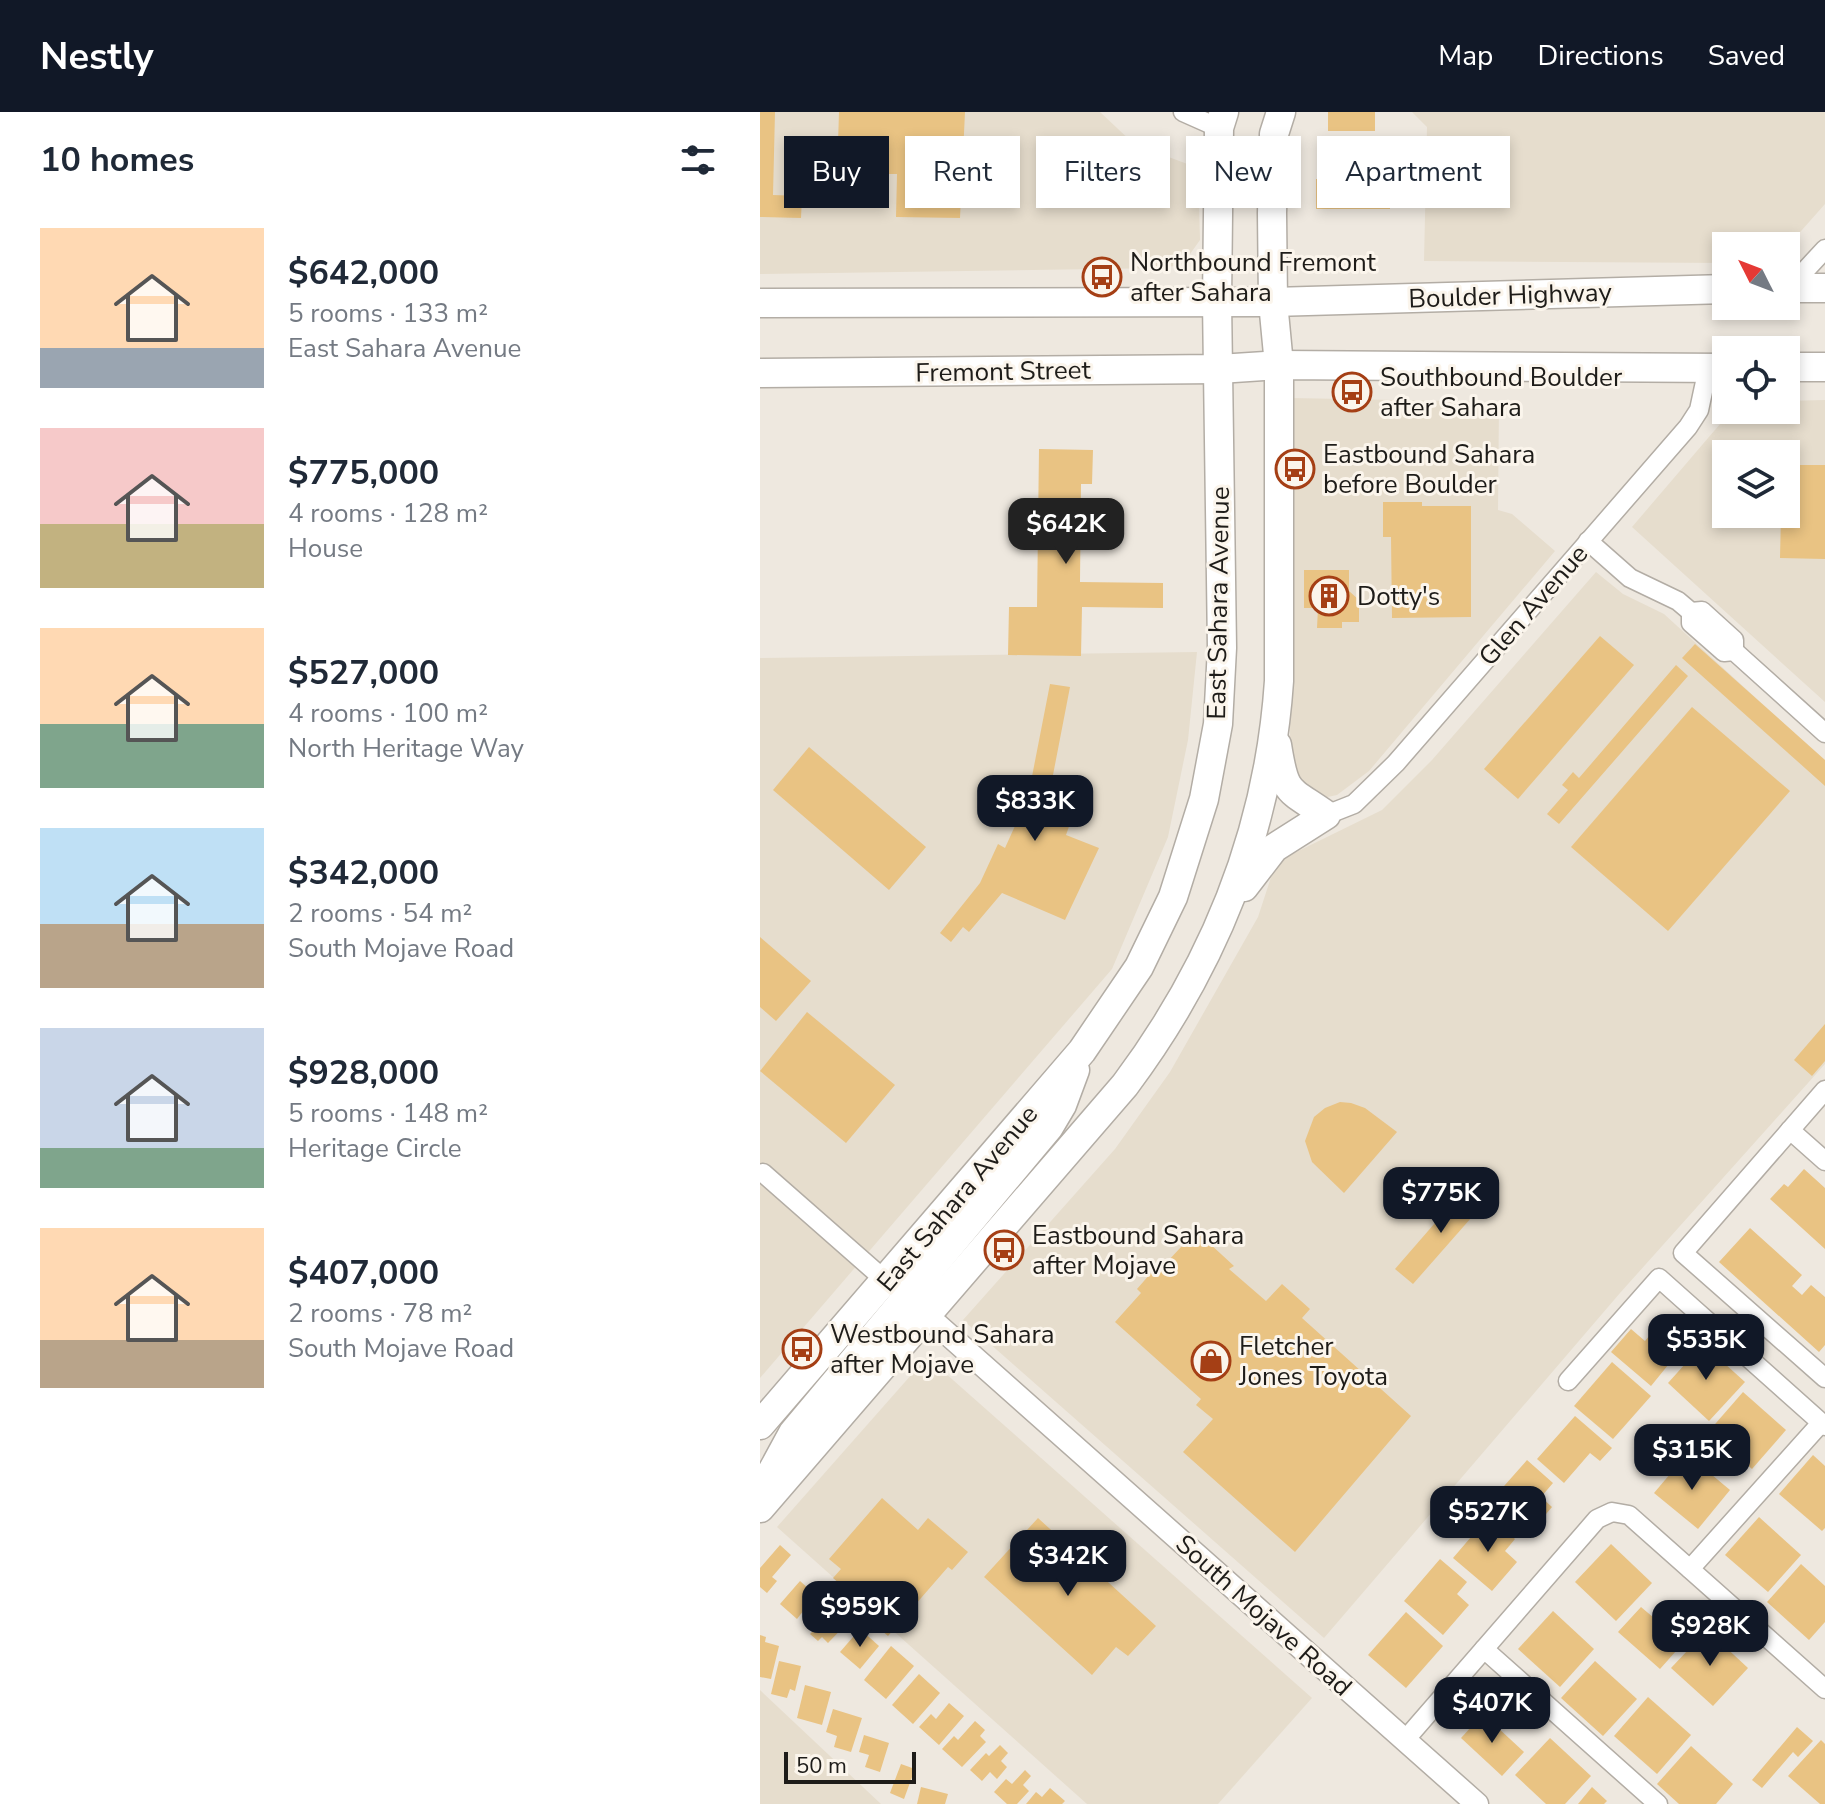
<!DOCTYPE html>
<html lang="en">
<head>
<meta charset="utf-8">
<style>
	body { margin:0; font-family:"Nunito Sans",sans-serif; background:#f6f6f7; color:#1f2937; height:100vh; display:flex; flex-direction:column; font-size:30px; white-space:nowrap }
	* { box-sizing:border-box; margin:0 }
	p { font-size:26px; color:#747a83 }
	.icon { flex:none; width:44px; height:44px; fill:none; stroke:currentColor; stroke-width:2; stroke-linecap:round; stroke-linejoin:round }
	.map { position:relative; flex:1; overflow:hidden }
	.drawer { display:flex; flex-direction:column; background:#fff; width:760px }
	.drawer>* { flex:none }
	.top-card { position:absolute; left:24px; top:24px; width:760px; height:72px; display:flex; gap:16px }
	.needle { width:52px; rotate:312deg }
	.tools { position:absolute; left:952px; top:120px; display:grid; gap:16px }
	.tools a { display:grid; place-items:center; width:88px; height:88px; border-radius:0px; background:#fff; box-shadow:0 4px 12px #0003; font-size:40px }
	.scale { position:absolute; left:24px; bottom:20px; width:132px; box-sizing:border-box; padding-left:8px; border:4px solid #1e1c19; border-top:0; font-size:22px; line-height:28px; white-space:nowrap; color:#1e1c19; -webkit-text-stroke:6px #fbf5ec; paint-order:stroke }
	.price { position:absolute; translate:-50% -68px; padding:0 18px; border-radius:16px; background:#111827; color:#fff; font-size:26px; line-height:52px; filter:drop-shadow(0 2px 4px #0008) }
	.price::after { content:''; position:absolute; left:50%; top:48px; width:24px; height:18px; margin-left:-12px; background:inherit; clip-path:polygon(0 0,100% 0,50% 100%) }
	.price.current { background:#222; color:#fff }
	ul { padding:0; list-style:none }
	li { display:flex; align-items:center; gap:24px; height:200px; padding:0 40px }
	li span { display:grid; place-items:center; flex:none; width:224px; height:160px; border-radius:0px; color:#555 }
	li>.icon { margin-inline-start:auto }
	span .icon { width:96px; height:96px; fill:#fffc; stroke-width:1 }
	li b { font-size:34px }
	h2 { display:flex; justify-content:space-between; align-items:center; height:96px; padding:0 40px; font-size:34px }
	.pill { padding:0 28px; border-radius:0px; background:#fff; box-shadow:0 4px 12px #0003; font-size:28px; line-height:72px }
	.pill.current { background:#111827; color:#fff }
	header { display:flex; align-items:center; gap:48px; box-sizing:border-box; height:112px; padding:0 40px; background:#111827; color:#fff }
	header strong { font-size:38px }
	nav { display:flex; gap:44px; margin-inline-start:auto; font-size:28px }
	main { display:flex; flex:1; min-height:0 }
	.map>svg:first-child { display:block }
</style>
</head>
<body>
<header>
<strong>Nestly</strong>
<nav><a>Map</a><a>Directions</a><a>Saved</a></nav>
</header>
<main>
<section class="drawer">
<h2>10 homes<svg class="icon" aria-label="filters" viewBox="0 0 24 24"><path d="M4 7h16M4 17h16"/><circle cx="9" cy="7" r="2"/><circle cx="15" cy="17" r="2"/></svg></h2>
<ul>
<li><span style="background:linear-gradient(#ffd9b3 75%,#9aa5b1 0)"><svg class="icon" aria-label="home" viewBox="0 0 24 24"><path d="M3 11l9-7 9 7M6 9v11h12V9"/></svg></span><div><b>$642,000</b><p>5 rooms · 133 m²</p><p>East Sahara Avenue</p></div></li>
<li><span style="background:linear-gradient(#f6c9c9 60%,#c2b280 0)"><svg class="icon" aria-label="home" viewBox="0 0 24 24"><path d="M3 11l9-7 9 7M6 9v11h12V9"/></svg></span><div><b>$775,000</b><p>4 rooms · 128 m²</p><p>House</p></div></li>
<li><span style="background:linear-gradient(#ffd9b3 60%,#7fa58c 0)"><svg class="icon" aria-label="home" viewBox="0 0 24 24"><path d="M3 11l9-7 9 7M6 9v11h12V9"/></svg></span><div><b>$527,000</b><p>4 rooms · 100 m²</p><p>North Heritage Way</p></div></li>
<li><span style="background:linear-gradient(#bfe0f5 60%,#b9a48a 0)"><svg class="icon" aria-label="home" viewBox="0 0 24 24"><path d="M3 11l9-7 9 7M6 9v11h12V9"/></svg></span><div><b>$342,000</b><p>2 rooms · 54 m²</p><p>South Mojave Road</p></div></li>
<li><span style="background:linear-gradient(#c9d6e8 75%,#7fa58c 0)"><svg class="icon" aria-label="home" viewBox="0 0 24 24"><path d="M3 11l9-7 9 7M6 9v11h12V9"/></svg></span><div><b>$928,000</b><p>5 rooms · 148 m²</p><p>Heritage Circle</p></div></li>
<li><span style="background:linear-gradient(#ffd9b3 70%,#b9a48a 0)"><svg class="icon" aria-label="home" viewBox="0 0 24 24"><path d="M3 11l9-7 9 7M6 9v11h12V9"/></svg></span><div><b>$407,000</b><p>2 rooms · 78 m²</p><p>South Mojave Road</p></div></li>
</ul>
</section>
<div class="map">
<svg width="1065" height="1692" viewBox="0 0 1065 1692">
	<rect width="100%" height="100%" fill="#eee8df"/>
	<g fill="#e6ddcd" fill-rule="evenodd">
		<path d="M 0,0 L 340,0 L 374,32 L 438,56 L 440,128 L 423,152 L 404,156 L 0,162 Z"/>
		<path d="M 652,0 L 1065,0 L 1065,92 L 1026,136 L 966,134 L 966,151 L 664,149 L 667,15 Z"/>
		<path d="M 531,286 L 739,290 L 738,398 L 752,402 L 795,439 L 609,659 L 577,683 L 558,687 L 534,661 L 530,641 Z"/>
		<path d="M 1065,288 L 1065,590 L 872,415 L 972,298 L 1026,298 L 1026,289 ZM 966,342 L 1026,342 L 1026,402 L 966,402 Z"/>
		<path d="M 836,460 L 863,482 L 904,502 L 1065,649 L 1065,952 L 860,1181 L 564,1526 L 203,1208 L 355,1037 L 410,960 L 498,805 L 516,750 L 622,698 L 672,648 Z"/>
		<path d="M 437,540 L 428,628 L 408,725 L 352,857 L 0,1266 L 0,546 Z"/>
		<path d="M 167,1245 L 552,1586 L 458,1692 L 327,1692 L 17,1415 Z"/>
		<path d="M 0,1578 L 121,1692 L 0,1692 Z"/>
	</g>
	<g fill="#e9c383">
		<path d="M 0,0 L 15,0 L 13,83 L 42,84 L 41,106 L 0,105 Z"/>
		<path d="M 79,0 L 205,0 L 200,106 L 136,105 L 137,62 L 77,62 Z"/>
		<rect x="568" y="0" width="47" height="19"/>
		<path d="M 630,66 L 630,97 L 556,97 L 556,67 Z"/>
		<path d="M 279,337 L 333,338 L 332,372 L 321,372 L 320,470 L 403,471 L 403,496 L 322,495 L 321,544 L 248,543 L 249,495 L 277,495 Z"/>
		<path d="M 1026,353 L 1065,353 L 1065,447 L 1020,446 L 1021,402 L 1026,402 Z"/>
		<path d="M 623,390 L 662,390 L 662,394 L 711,394 L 711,505 L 632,506 L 631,425 L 623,425 Z"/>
		<path d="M 544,458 L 589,458 L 589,479 L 599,488 L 599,510 L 582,510 L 582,516 L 557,516 L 558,496 L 544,496 Z"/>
		<path d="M 840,524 L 874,553 L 758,687 L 724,657 Z"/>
		<path d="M 935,532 L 1065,648 L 1065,674 L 922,546 Z"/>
		<path d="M 916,553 L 928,564 L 799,712 L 787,702 L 808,678 L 802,673 L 813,660 L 819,666 Z"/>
		<path d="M 290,572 L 310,575 L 287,694 L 312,706 L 306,723 L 339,736 L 305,808 L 242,781 L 209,820 L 203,815 L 191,830 L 180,821 L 220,771 L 238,732 L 245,736 L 268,685 Z"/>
		<path d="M 932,595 L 1030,679 L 908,819 L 811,735 Z"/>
		<path d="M 49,635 L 166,735 L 129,778 L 13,678 Z"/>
		<path d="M 0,825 L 51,869 L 16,909 L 0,895 Z"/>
		<path d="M 47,900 L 135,973 L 86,1031 L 0,959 Z"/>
		<path d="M 1065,912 L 1065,949 L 1052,964 L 1034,948 Z"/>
		<path d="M 580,990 L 591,991 L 605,996 L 637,1020 L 584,1081 L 552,1050 L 545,1029 L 554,1005 L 565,996 Z"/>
		<path d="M 1044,1057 L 1065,1076 L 1065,1137 L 1010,1087 L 1024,1072 L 1028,1075 Z"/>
		<path d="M 708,1073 L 726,1089 L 653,1172 L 635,1157 Z"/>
		<path d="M 990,1116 L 1042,1163 L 1032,1174 L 1042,1183 L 1051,1173 L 1065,1185 L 1065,1233 L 1059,1240 L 959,1150 Z"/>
		<path d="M 436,1119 L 474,1154 L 469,1157 L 506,1189 L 522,1172 L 550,1197 L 542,1206 L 651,1304 L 535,1440 L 423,1340 L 453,1307 L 436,1293 L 441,1287 L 355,1210 L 381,1181 L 377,1177 L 403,1147 L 407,1150 Z"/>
		<path d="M 901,1210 L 926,1231 L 891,1274 L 851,1240 L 871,1217 L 885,1229 Z"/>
		<path d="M 943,1232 L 985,1270 L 949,1309 L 908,1271 Z"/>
		<path d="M 852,1250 L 891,1284 L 853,1327 L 814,1294 Z"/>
		<path d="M 983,1280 L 1026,1318 L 992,1357 L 949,1319 Z"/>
		<path d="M 815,1304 L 852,1336 L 840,1349 L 830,1341 L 804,1371 L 777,1347 Z"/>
		<path d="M 927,1342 L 970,1378 L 938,1417 L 894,1381 Z"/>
		<path d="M 1053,1343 L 1065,1354 L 1065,1416 L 1062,1419 L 1019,1382 Z"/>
		<path d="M 767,1348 L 793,1371 L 781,1385 L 792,1395 L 781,1408 L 770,1398 L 756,1414 L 729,1391 Z"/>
		<path d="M 122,1386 L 158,1418 L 168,1406 L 208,1440 L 192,1458 L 188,1455 L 128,1524 L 92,1493 L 97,1487 L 73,1466 L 81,1457 L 69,1447 Z"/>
		<path d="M 729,1404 L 755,1427 L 745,1439 L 757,1450 L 732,1479 L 693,1446 Z"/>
		<path d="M 999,1405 L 1041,1443 L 1008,1480 L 965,1443 Z"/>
		<path d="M 278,1406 L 396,1514 L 368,1544 L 356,1535 L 332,1563 L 224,1465 Z"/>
		<path d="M 851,1432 L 892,1471 L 856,1509 L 815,1470 Z"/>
		<path d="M 20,1433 L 31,1443 L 12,1465 L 17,1469 L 7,1481 L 0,1475 L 0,1456 Z"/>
		<path d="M 680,1447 L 707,1470 L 697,1482 L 709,1493 L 683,1523 L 644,1489 Z"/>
		<path d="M 1041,1452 L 1065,1474 L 1065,1510 L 1049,1528 L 1007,1490 Z"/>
		<path d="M 40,1469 L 49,1477 L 44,1483 L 51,1489 L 37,1507 L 20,1492 Z"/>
		<path d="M 74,1481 L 96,1502 L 68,1531 L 62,1525 L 58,1529 L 50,1522 L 60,1512 L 52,1505 Z"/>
		<path d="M 881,1495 L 894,1506 L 904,1495 L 933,1520 L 900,1557 L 858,1520 Z"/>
		<path d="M 793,1499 L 834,1537 L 800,1575 L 758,1537 Z"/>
		<path d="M 646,1500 L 683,1534 L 646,1576 L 608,1543 Z"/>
		<path d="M 100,1517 L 119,1534 L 100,1557 L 80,1540 Z"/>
		<path d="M 947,1518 L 988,1556 L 953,1594 L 911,1556 Z"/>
		<path d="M 0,1523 L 6,1525 L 5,1530 L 19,1534 L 11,1567 L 0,1565 Z"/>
		<path d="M 131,1534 L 154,1554 L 126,1587 L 104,1568 Z"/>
		<path d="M 19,1549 L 41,1554 L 35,1579 L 30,1577 L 27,1586 L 11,1582 Z"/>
		<path d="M 835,1549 L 877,1587 L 843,1624 L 801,1586 Z"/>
		<path d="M 159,1562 L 180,1581 L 153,1612 L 132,1593 Z"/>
		<path d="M 45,1573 L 71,1580 L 62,1613 L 37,1606 Z"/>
		<path d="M 888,1585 L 931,1623 L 897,1662 L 854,1624 Z"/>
		<path d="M 189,1591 L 204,1604 L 179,1633 L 159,1615 L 171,1602 L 176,1607 Z"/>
		<path d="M 73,1597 L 102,1606 L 91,1640 L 74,1635 L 77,1624 L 66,1620 Z"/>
		<path d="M 723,1602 L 764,1640 L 742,1664 L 701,1626 Z"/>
		<path d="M 215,1609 L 225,1618 L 220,1624 L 226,1630 L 202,1655 L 182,1637 L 194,1624 L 198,1628 Z"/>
		<path d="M 1037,1615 L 1053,1629 L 1038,1645 L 1033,1640 L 1002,1676 L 992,1668 Z"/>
		<path d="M 104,1623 L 129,1631 L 120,1660 L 105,1655 L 109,1643 L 99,1640 Z"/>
		<path d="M 790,1626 L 831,1664 L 805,1692 L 786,1692 L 755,1663 Z"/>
		<path d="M 1061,1628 L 1065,1632 L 1065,1692 L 1060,1692 L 1028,1664 Z"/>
		<path d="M 240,1633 L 248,1641 L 241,1649 L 247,1655 L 237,1667 L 230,1660 L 222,1669 L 210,1658 L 226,1641 L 229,1644 Z"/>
		<path d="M 931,1634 L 973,1672 L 956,1692 L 919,1692 L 897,1672 Z"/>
		<path d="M 141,1652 L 155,1657 L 144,1687 L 130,1681 Z"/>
		<path d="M 265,1658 L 271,1664 L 263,1673 L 269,1679 L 257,1692 L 247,1692 L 234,1680 L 246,1667 L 252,1672 Z"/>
		<path d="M 161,1675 L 188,1682 L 185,1692 L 157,1692 Z"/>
		<path d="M 832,1675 L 847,1689 L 844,1692 L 818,1692 Z"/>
		<path d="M 290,1676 L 305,1689 L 302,1692 L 266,1692 L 276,1680 L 282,1685 Z"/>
	</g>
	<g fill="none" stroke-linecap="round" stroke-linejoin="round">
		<g stroke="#b3ada5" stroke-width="21">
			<g id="minor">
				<path d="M 423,0 L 459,16"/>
				<path d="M 1029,176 L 1065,137"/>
				<path d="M 828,429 L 870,466 L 918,489 L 931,500 L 942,499 L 974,528 L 974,539"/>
				<path d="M 931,500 L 931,511 L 964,540 L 974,539 L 1065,621"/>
				<path d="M 566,703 L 594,692 L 636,651 L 928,315 L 939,298 L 948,256"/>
				<path d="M 1065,978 L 923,1141 L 1065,1266"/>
				<path d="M 1030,1018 L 1065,1049"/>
				<path d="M 3,1061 L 126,1169"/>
				<path d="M 808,1269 L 899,1166 L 1065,1314"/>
				<path d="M 930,1457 L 1061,1311"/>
				<path d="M 724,1537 L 898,1692"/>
				<path d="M 645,1628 L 837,1407 L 852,1400 L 869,1403 L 1065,1577"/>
			</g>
		</g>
		<g stroke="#b3ada5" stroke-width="25">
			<path id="tertiary" d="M 155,1193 L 717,1692"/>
		</g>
		<g stroke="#b3ada5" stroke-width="31">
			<g id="primary">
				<path d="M 1026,176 L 1065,176"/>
				<path d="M 0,191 L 513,190 L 966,177"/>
				<path d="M 1026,255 L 1065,255"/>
				<path d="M 0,261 L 459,257 L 519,253 L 966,256"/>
				<path d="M 484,775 L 514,736 L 566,703 C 528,676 525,684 517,633"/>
				<path d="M 0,1313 L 322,939 L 379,855 L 413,785 L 444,687 L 458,612 L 462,536 L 457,189 L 459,16 L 464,0"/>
				<path d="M 2,1378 L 33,1321 L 289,1015 L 302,993 L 315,958"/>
				<path d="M 0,1396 L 365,973 C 454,854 509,718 519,569 L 519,253 L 513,190 L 512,101 L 514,22 L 521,0"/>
			</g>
		</g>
		<use href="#minor" stroke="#fff" stroke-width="18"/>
		<use href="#tertiary" stroke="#fff" stroke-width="22"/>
		<use href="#primary" stroke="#fff" stroke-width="28"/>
	</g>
	<defs>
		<g id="bus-ring" transform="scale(2)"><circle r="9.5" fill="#fbf5ec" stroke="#a53f15" stroke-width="1.5"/><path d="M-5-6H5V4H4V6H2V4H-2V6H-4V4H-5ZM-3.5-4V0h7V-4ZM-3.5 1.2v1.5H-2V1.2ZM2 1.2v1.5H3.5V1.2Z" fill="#a53f15"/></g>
		<g id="building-ring" transform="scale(2)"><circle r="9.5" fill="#fbf5ec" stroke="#a53f15" stroke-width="1.5"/><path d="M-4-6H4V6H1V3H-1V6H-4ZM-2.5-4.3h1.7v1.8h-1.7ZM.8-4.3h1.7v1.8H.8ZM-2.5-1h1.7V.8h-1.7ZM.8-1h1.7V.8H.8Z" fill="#a53f15"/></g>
		<g id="shop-ring" transform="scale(2)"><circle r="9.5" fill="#fbf5ec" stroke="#a53f15" stroke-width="1.5"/><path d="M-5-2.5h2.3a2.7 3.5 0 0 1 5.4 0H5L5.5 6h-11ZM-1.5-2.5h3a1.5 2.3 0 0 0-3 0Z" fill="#a53f15"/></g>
	</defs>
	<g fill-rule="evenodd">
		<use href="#bus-ring" x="342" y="165"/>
		<use href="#bus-ring" x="592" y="280"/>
		<use href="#bus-ring" x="535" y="357"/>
		<use href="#building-ring" x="569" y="484"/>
		<use href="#bus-ring" x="244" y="1138"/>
		<use href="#bus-ring" x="42" y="1237"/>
		<use href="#shop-ring" x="451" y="1249"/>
	</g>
	<g text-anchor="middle" stroke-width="6" stroke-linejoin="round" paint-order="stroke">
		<g font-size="26" fill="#1e1c19" stroke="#fbf5ec" text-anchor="start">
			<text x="370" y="159">Northbound Fremont<tspan x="370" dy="30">after Sahara</tspan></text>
			<text x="620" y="274">Southbound Boulder<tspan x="620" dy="30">after Sahara</tspan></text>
			<text x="563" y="351">Eastbound Sahara<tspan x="563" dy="30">before Boulder</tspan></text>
			<text x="597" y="493">Dotty's</text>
			<text x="272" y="1132">Eastbound Sahara<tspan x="272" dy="30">after Mojave</tspan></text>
			<text x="70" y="1231">Westbound Sahara<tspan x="70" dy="30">after Mojave</tspan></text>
			<text x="479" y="1243">Fletcher<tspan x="479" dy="30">Jones Toyota</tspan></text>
		</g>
		<g font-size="26" fill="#1e1c19" stroke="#fbf5ec">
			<text transform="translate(750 183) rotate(-2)" y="9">Boulder Highway</text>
			<text transform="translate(243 259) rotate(-1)" y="9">Fremont Street</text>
			<text transform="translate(458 491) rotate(-89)" y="9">East Sahara Avenue</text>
			<text transform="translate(773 493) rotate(-49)" y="9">Glen Avenue</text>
			<text transform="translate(197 1086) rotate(-50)" y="9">East Sahara Avenue</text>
			<text transform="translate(504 1503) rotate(42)" y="9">South Mojave Road</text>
		</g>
	</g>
</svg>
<div class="tools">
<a><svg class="needle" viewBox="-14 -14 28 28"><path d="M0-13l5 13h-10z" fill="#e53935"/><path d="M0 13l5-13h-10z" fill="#747a83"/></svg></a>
<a><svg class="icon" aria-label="locate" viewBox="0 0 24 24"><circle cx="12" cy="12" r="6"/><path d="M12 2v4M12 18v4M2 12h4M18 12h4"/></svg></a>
<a><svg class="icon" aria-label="layers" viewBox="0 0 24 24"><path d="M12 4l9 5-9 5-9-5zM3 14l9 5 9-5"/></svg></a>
</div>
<div class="scale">50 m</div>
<b class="price current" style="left:306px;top:454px">$642K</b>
<b class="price" style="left:275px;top:731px">$833K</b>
<b class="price" style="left:681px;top:1123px">$775K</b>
<b class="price" style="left:946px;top:1270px">$535K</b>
<b class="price" style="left:932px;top:1380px">$315K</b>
<b class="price" style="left:728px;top:1442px">$527K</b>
<b class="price" style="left:308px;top:1486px">$342K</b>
<b class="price" style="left:100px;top:1537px">$959K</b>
<b class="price" style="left:950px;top:1556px">$928K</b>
<b class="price" style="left:732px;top:1633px">$407K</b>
<div class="top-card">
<a class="pill current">Buy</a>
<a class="pill">Rent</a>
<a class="pill">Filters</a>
<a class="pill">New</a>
<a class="pill">Apartment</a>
</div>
</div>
</main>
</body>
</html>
